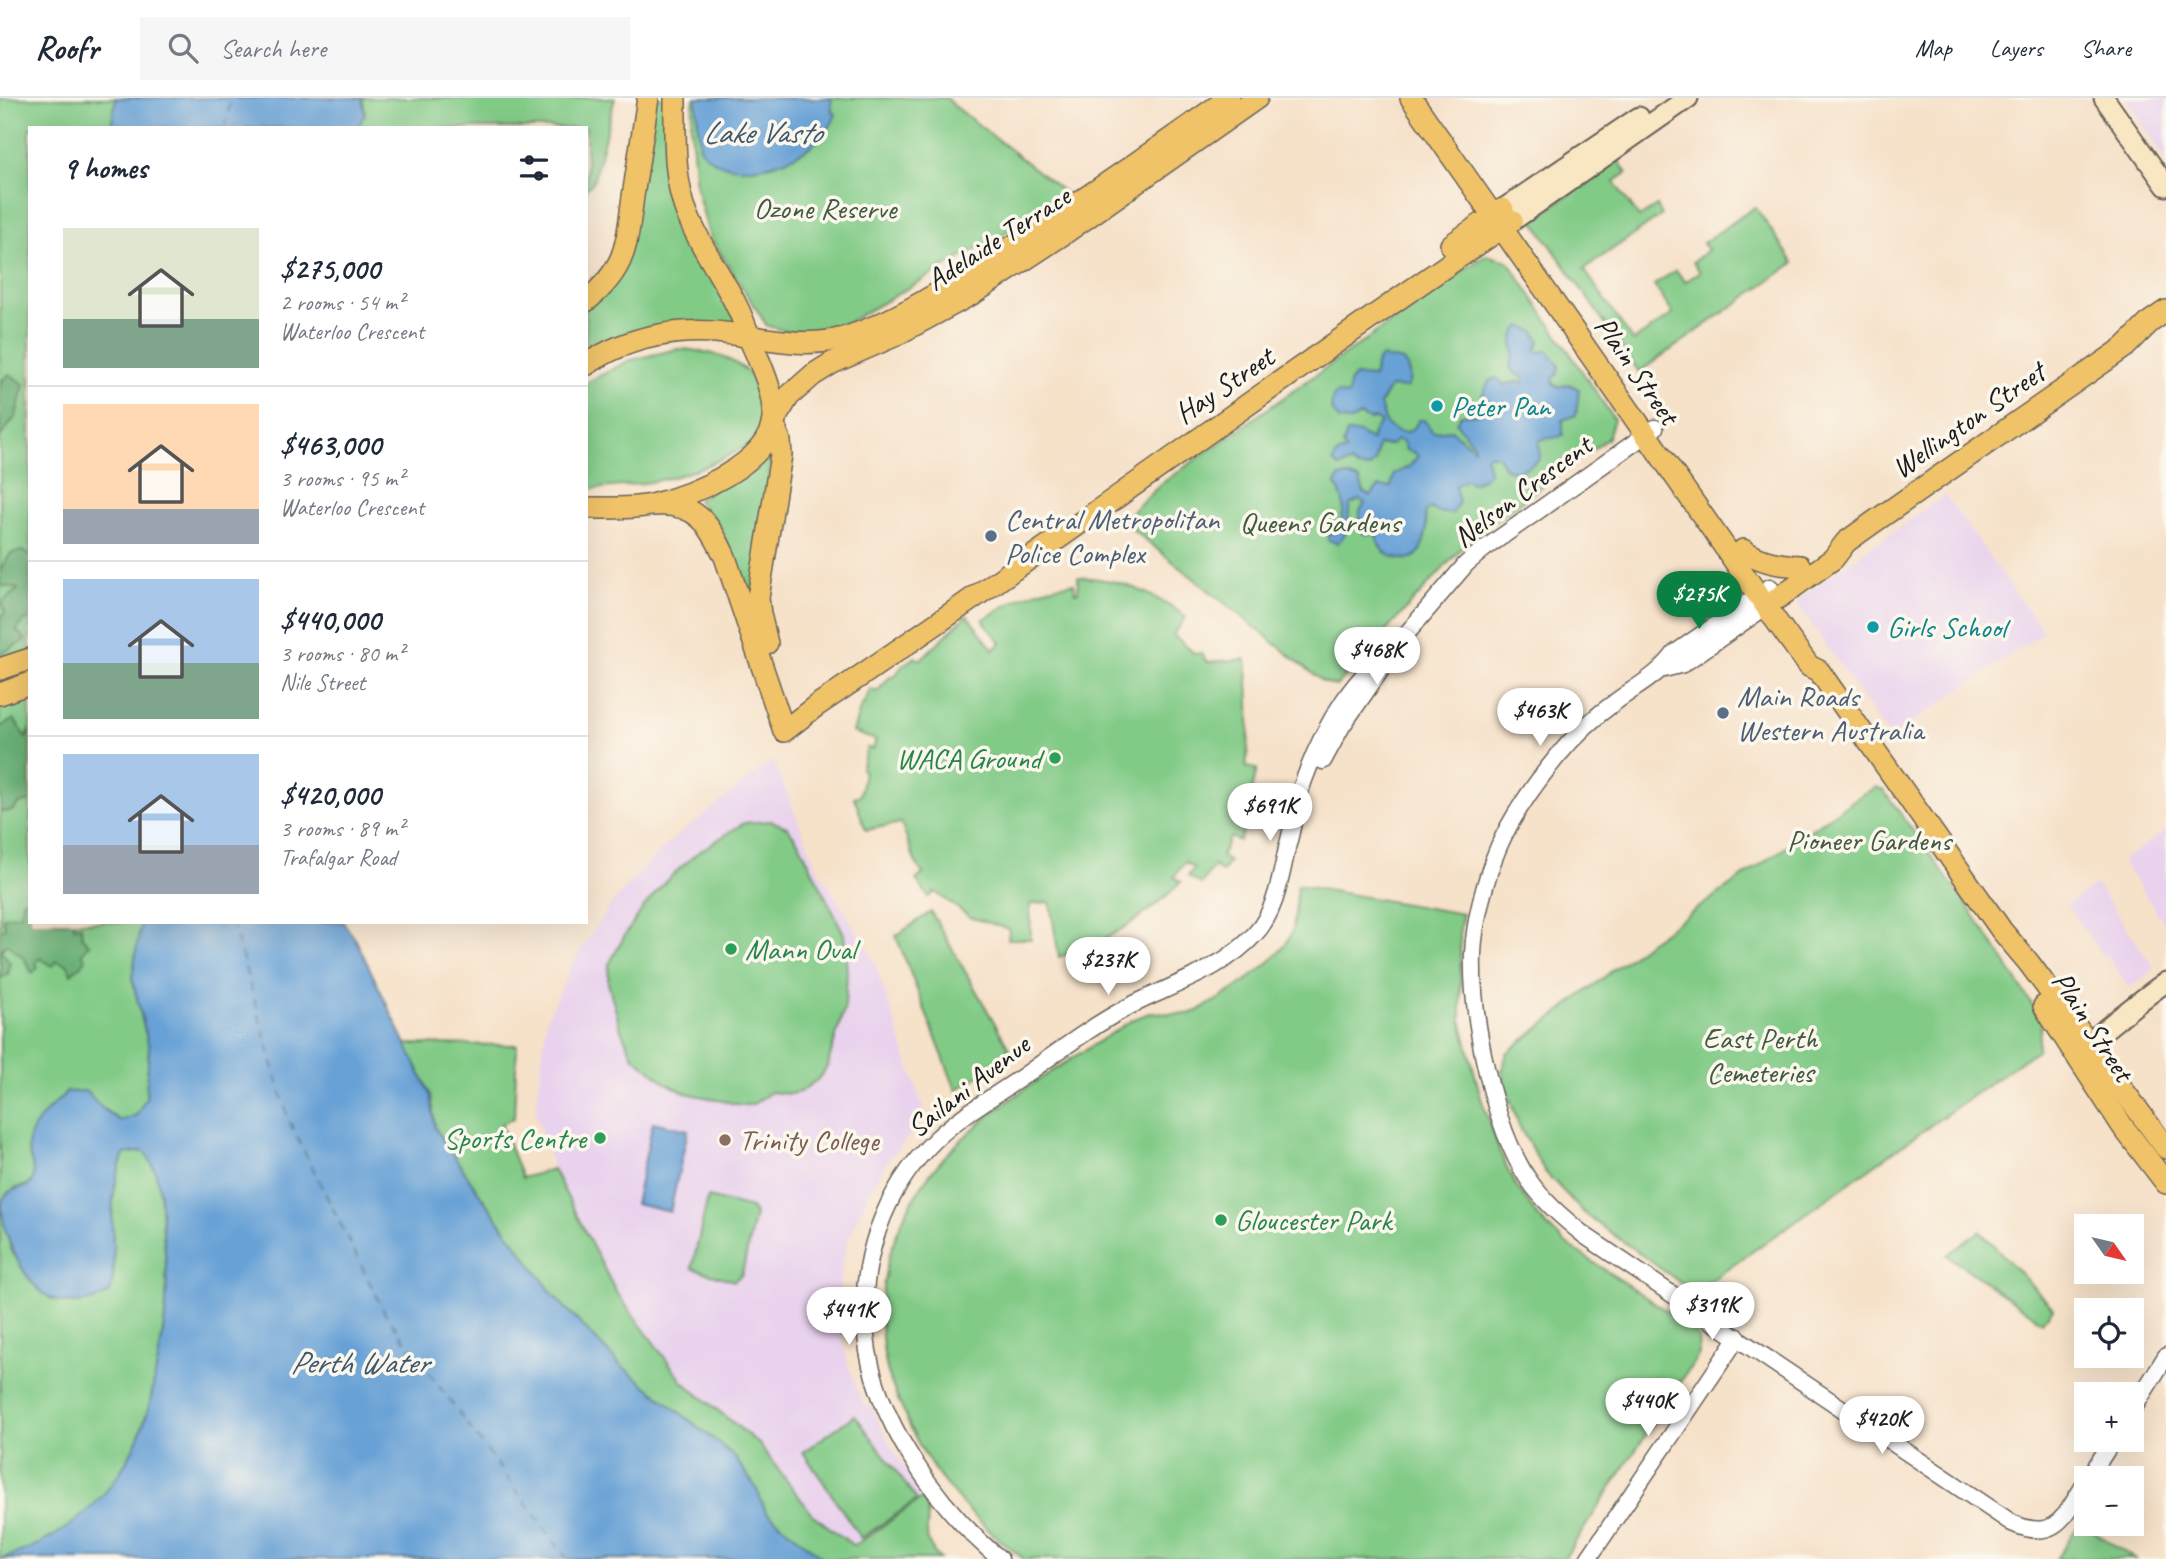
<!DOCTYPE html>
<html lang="en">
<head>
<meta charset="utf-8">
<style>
	body { margin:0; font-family:Caveat,sans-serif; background:#f6f6f7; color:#1f2937; height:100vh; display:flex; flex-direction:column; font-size:26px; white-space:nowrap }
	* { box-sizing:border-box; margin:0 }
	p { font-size:23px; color:#747a83 }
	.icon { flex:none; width:38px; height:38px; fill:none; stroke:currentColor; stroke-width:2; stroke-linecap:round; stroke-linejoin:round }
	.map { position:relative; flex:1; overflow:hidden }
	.drawer { position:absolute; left:28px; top:28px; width:560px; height:798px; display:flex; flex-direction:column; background:#fff; border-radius:0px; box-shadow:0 7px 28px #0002 }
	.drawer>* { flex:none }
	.needle { width:46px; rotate:124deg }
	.controls { position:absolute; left:2074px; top:1116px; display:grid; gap:14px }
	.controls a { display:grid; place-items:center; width:70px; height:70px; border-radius:0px; background:#fff; box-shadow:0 7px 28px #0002; font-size:35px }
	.price { position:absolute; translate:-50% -60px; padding:0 16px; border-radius:24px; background:#fff; color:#222; font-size:23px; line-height:46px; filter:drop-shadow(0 2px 4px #0008) }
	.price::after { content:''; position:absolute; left:50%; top:42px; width:21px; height:16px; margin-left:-10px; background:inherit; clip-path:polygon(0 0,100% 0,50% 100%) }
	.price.selected { background:#0b8043; color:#fff }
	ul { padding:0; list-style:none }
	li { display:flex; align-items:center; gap:21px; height:175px; padding:0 35px }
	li+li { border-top:2px solid #e0e1e3 }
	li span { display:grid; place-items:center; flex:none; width:196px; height:140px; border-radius:0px; color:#555 }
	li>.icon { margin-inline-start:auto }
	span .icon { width:84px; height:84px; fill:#fffc; stroke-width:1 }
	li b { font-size:30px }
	h2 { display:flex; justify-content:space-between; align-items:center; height:84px; padding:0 35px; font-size:30px }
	header { display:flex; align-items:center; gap:42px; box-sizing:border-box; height:98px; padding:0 35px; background:#fff; border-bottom:2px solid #e0e1e3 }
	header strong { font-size:33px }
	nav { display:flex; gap:38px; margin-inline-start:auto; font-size:24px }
	.search { width:490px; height:63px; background:#f6f6f7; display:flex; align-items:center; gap:18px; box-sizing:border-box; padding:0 24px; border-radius:0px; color:#747a83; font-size:26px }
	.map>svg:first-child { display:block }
</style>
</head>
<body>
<header>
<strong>Roofr</strong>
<div class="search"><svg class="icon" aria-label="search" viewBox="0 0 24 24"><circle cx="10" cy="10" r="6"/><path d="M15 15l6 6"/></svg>Search here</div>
<nav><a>Map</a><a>Layers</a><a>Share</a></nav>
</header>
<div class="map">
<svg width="2166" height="1461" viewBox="0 0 2166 1461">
	<rect width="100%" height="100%" fill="#fbf7ec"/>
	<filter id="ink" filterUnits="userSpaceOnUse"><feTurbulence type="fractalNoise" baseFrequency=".0143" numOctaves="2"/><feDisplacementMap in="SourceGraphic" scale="14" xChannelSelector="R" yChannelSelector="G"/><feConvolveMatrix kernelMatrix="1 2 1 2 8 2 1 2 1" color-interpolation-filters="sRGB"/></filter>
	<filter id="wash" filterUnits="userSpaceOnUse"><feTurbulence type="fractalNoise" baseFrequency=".00686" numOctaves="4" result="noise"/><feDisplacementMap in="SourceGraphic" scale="28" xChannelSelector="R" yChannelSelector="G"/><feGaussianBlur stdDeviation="1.57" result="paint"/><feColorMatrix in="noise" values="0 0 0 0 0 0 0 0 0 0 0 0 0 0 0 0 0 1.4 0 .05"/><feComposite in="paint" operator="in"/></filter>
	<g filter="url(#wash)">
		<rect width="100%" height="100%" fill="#f6e1c9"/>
		<g fill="#e9d2ed">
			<path d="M 2126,0 L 2166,0 L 2166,62 L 2131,7 Z"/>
			<path d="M 1945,397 L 2043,534 L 1898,634 L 1892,635 L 1884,631 L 1797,505 L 1799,500 Z"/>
			<path d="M 773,662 L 818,771 L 874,862 L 924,1012 L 923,1022 L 889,1061 L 869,1094 L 847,1144 L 840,1182 L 840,1219 L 847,1264 L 864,1309 L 871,1307 L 888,1343 L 923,1400 L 855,1448 L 813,1417 L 758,1345 L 683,1284 L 616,1194 L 553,1071 L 536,1016 L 546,923 L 575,861 L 609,809 L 648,765 L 673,741 Z"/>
			<path d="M 2166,732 L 2166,828 L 2122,763 Z"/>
			<path d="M 2096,786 L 2155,871 L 2129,890 L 2107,857 L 2103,858 L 2067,807 Z"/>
		</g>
		<g fill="#82cb87" stroke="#4f7452" stroke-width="2">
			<path d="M 0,0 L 116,0 L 111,30 L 30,30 L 30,824 L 141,824 L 132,880 L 149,949 L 146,1000 L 137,1017 L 120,1023 L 102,1010 L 86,993 L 28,1051 C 33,1072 43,1086 15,1090 L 2,1107 L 11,1153 L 51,1201 C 71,1206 93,1206 110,1194 C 115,1177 114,1161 113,1144 C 111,1113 112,1085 124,1056 L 143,1053 C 163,1074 160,1108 163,1134 C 170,1191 167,1222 155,1277 C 153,1287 152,1298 149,1308 C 128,1384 77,1441 0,1461 Z"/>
			<path d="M 363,0 L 615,0 L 593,84 L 586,91 L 586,30 L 357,30 L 365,16 Z"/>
			<path d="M 651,0 L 668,0 L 672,78 L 740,229 L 586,256 L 586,210 L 619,175 Z"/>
			<path d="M 694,0 L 947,0 L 952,6 L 1069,98 L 840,229 L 791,234 L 767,228 L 709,137 L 696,89 L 691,27 Z"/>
			<path d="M 1618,62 L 1627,75 L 1614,84 L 1639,119 L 1657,108 L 1662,117 L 1584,171 L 1633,243 L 1673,216 L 1654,187 L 1676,172 L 1685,184 L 1700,174 L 1693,164 L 1708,152 L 1703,145 L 1755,109 L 1794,165 L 1639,274 L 1533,122 Z"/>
			<path d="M 1486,157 L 1508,163 L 1614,321 L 1608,340 L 1469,442 L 1336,588 L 1322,583 L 1122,423 L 1161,386 Z"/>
			<path d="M 677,251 C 704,252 743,259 757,287 C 760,293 762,301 763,307 C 766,317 761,335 754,342 C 745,351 732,356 721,361 C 676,383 636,388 586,391 L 586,285 L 628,263 Z"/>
			<path d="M 772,352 L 754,513 L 721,431 L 697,402 Z"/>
			<path d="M 1078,479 C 1122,481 1151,494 1186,519 L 1173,537 L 1195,556 L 1201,555 L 1207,564 L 1246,561 C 1250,598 1251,632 1246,669 L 1257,671 L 1248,709 L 1254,712 L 1239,743 L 1230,739 L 1221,758 L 1229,764 L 1222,774 L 1214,768 L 1201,786 L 1188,778 L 1194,770 L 1185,764 L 1174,779 L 1181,784 C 1145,820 1107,844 1059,859 L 1050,804 L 1030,806 L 1031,841 L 1008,841 L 1009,831 L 970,819 L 935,794 L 929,799 L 916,782 L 923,776 L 915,763 L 901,725 L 866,732 L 854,699 L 860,697 L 864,673 L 861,671 L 867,650 L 873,651 L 876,642 L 853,634 L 859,614 L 871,591 L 877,594 L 891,578 L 894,579 L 903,567 L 915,559 L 920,562 L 967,517 L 993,551 L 1001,545 L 983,522 C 1014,501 1037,490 1074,485 L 1075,494 L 1078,494 Z"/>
			<path d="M 1877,689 L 1884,693 L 1981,827 L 2042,922 L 2037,952 L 1698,1192 L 1685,1188 L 1586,1117 L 1545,1074 L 1519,1028 L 1505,987 L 1502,973 L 1507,955 L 1649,844 L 1864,695 Z"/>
			<path d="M 771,723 L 787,729 L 799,745 L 844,836 L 847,875 L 845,908 L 827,969 L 818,981 L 800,994 L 790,996 L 771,994 L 752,1007 L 741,1007 L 686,995 L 666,985 L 633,958 L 621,932 L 608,885 L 609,866 L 625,837 L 643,810 L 665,784 L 697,755 L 744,725 Z"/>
			<path d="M 1297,787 L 1463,816 L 1460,829 L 1461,922 L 1481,1000 L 1500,1054 L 1512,1081 L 1537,1118 L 1565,1145 L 1693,1231 L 1698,1239 L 1699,1256 L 1564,1461 L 1024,1461 C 996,1440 969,1416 947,1388 C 929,1367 915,1341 904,1315 C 897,1299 889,1283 886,1266 C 869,1185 897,1105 955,1048 C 1006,997 1072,962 1132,922 L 1149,915 L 1188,916 L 1197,913 C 1223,900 1281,863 1291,836 C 1296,822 1296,803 1297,787 Z"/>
			<path d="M 931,814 L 1013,957 L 956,992 L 896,838 Z"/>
			<path d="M 406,946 L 517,947 L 514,1020 L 501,1026 L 522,1080 L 553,1071 L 616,1194 L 683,1284 L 758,1345 L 813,1417 L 854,1448 L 923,1400 C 936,1421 915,1437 940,1461 L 824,1461 L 766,1414 L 756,1390 L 733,1357 L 619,1266 L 555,1199 L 481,1098 L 435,1030 L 431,998 Z"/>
			<path d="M 708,1099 L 751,1110 L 755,1116 L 742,1176 L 734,1183 L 692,1170 Z"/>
			<path d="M 1980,1133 L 2053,1210 L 2042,1224 L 1947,1157 Z"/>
			<path d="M 855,1317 L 917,1402 L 861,1440 L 803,1354 Z"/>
			<path d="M 2080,1425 L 2135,1461 L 2056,1461 Z"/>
		</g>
		<g fill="#69af74" stroke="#426648" stroke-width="2">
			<path d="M 9,276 L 24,286 L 16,318 L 0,339 L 0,285 Z"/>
			<path d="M 23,453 L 30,458 L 30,523 L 26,522 L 16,532 L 26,542 L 0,556 L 0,521 L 5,515 L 2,504 L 18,491 L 0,487 L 0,472 L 11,455 Z"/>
			<path d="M 14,621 L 26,640 L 30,632 L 30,703 L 19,706 L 12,713 L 0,714 L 0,629 Z"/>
			<path d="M 30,788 L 30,824 L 74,824 L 74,829 L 81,828 L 82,839 L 89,846 L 82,856 L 86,862 L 71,876 L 68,867 L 57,863 L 53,868 L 39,860 L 36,865 L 38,870 L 32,875 L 24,860 L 7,846 L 1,852 L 10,865 L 8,876 L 0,880 L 0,832 L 5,830 L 3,819 L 21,816 L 22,803 L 29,800 Z"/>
		</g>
		<g fill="#67a1d6" stroke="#425e79" stroke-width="2">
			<path d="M 116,0 L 362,0 L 365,16 L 357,30 L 111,30 Z"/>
			<path d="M 696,0 L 831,0 L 832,13 L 836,16 C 822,62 728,92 700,50 Z"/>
			<path d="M 1521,228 L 1535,234 L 1540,243 L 1536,252 L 1538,255 L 1547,252 L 1559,267 L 1558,276 L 1553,280 L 1554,287 L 1559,289 L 1569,286 L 1579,291 L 1576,317 L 1563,322 L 1563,337 C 1555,342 1547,338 1539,343 L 1540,361 C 1531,367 1512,381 1503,367 C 1501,364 1500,360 1497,357 L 1488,357 L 1486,360 L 1489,374 L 1484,380 L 1473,385 L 1465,382 L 1455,388 L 1459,404 L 1452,416 L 1437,414 L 1431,410 L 1426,413 C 1424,421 1428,427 1426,435 C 1425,440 1421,452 1418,456 C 1407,467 1384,459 1379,446 C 1377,443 1377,439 1376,435 L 1364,436 L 1360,431 L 1360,413 L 1365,405 L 1359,402 L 1350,407 C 1346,423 1352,434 1337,445 L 1328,442 L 1328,437 L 1337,434 C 1346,413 1346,406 1336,386 L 1339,379 L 1347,378 L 1360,382 L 1364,395 L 1370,398 L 1379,389 L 1391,389 L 1394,376 L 1409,369 L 1418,358 L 1415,355 L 1406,352 L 1403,344 L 1397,342 L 1391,347 L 1378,347 L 1375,364 L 1369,370 L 1358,370 L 1350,365 L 1339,369 L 1333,364 L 1337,356 L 1346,353 L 1343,346 L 1347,335 L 1359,335 L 1371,342 L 1375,331 L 1381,325 L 1376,321 L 1369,322 L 1360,317 L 1351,323 L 1339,322 L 1331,311 L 1333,299 L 1337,295 L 1346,297 L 1349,296 L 1349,285 L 1355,278 L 1373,279 L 1377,264 L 1382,259 L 1403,263 C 1409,271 1413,282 1406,290 L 1390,289 L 1380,306 L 1386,326 C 1401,338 1410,338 1419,322 L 1424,322 L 1433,334 L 1451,332 L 1474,351 L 1474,347 L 1456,325 L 1461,317 L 1477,316 L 1487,311 L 1489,304 L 1482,297 L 1489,283 L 1496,280 L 1504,287 L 1518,283 L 1523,285 L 1524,280 L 1512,273 L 1510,268 C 1520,251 1505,244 1521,228 Z"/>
			<path d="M 141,824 L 343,824 L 356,842 L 431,998 L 435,1030 L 481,1098 L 555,1199 L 619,1266 L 733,1357 L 756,1390 L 766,1414 L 824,1461 L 0,1461 C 77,1438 127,1386 149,1309 C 152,1298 153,1287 155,1277 C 167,1222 170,1191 163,1134 C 160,1108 163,1073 143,1053 L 124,1056 C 112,1085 111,1113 113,1144 C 114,1161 115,1177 110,1194 C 95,1205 71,1208 53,1201 C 26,1191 0,1134 2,1106 C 6,1084 29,1095 33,1082 C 36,1072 29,1060 28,1050 C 28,1028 52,1008 67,994 L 86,993 L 102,1010 L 120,1023 L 137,1017 L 146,1000 L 149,949 L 132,880 Z"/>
			<path d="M 653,1024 L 688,1032 L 670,1114 L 635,1106 Z"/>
		</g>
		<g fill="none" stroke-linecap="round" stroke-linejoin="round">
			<g stroke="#3e5870" stroke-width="2" stroke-dasharray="9 7" stroke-linecap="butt">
				<path d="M 225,30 L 231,0"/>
				<path d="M 232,824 L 289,1023 L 385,1215 L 567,1461"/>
			</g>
		</g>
	</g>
	<g filter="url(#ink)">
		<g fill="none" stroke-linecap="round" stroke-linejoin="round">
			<g stroke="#686159" stroke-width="19">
				<g id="tertiary">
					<path d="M 1770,489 L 1675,555 C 1660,576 1639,587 1618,602 C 1595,618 1574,638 1556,660 C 1534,687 1513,716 1499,748 C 1486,778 1474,824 1473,856 C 1471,920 1493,1028 1528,1081 C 1543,1103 1563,1120 1584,1137 L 2012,1425 C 2056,1445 2065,1417 2086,1384"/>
					<path d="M 1664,571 L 1683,566 L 1774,503"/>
					<path d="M 1323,663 L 1342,628 L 1403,540 L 1466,466 L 1484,451 L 1655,330"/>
					<path d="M 2132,1313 L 2166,1258"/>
					<path d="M 2088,1381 L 2113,1342"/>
					<path d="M 1000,1461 C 937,1409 874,1321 866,1238 C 858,1165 883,1092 936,1041 C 962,1016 995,998 1025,977 C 1059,953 1093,927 1130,908 C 1171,887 1224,871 1255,836 C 1277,812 1281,776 1288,746 C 1294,725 1296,702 1304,682 C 1326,622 1353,580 1403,540"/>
					<path d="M 1588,1461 L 1738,1239"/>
				</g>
			</g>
			<g stroke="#686159" stroke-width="23">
				<g id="secondary">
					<path d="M 2104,0 L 2166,88"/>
					<path d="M 1503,111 L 1639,19"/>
					<path d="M 1512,123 L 1688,0"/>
					<path d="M 2076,954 C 2107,931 2134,906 2166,884"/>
				</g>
			</g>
			<g stroke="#686159" stroke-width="24">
				<g id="primary">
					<path d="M 675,0 C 675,38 673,83 688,118 C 705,160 736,195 749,239"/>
					<path d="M 1451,147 L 1503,111"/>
					<path d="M 586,203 C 630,168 626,143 634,92 C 639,61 643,31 648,0"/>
					<path d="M 654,407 C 696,404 709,425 725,459 L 784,633 L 816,608 C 1051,450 1278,281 1512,123"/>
					<path d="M 1743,452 C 1761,464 1779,467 1800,468"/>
					<path d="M 1778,500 L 1833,461 L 1846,444 L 1871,426 L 2125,249 L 2150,224 L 2166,213"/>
					<path d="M 767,545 L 760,516 L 758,500 L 781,357 L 780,343 L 773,324"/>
				</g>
			</g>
			<g stroke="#686159" stroke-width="24">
				<g id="trunk">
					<path d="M 1411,0 L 1777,524 L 1809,568 L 1819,573 L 2002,833 L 2029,865 L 2166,1050"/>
					<path d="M 586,267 C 629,237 682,229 733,236 C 768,241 808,250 843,240 C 892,226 950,188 993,161 C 1073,110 1151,55 1229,0"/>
					<path d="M 773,324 L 789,298 L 813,277 L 832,265 L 894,238 L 974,195 L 1065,135 L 1257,0"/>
					<path d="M 586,410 C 608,410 630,411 651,407 C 690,398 769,367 773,321 C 775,293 759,264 749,239"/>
					<path d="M 0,571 L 30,561"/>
					<path d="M 0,596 L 30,585"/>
					<path d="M 2044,908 L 2123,1029 L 2166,1085"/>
				</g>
			</g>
			<use href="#tertiary" stroke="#fff" stroke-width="16"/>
			<use href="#secondary" stroke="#f9e7c3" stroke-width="19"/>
			<use href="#primary" stroke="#f0c369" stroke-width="21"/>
			<use href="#trunk" stroke="#f0c369" stroke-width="21"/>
		</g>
	</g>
	<g fill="#0f9aa8" stroke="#fbf7ec" stroke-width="2.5">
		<circle cx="1437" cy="308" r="7"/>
		<circle cx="1873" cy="529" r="7"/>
	</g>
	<g fill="#5c6f8a" stroke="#fbf7ec" stroke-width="2.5">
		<circle cx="991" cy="438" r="7"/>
		<circle cx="1723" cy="615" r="7"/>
	</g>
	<g fill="#2e9e5b" stroke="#fbf7ec" stroke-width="2.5">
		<circle cx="1055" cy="660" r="7"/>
		<circle cx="731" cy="851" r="7"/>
		<circle cx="600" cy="1040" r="7"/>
		<circle cx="1221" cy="1122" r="7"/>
	</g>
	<circle fill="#8d6e63" stroke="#fbf7ec" stroke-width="2.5" cx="725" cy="1042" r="7"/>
	<g text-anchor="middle" stroke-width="7" stroke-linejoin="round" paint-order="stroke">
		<g font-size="30" fill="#405941" stroke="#fbf7ec">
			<text x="825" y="120">Ozone Reserve</text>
			<text x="1320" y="434">Queens Gardens</text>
			<text x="1869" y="752">Pioneer Gardens</text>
			<text x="1760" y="950">East Perth<tspan x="1760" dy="34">Cemeteries</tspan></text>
		</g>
		<g font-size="30" fill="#1c1c1c" stroke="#fbf7ec">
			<text transform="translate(998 140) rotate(-33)" y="10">Adelaide Terrace</text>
			<text transform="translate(1637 272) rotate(55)" y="10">Plain Street</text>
			<text transform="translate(1224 287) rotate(-34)" y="10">Hay Street</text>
			<text transform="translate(1968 322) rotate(-35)" y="10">Wellington Street</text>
			<text transform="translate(1522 393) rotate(-37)" y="10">Nelson Crescent</text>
			<text transform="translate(2093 928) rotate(57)" y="10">Plain Street</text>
			<text transform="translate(968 988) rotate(-38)" y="10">Sailani Avenue</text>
		</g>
		<g font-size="30" fill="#0d838f" stroke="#fbf7ec" text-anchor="start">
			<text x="1451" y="318">Peter Pan</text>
			<text x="1887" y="539">Girls School</text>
		</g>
		<g font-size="30" fill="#4e5e75" stroke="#fbf7ec" text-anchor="start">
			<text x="1005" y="431">Central Metropolitan<tspan x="1005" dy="34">Police Complex</tspan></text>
			<text x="1737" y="608">Main Roads<tspan x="1737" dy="34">Western Australia</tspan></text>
		</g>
		<g font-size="30" fill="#27864d" stroke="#fbf7ec" text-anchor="end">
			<text x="1041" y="670">WACA Ground</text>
			<text x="745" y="861" text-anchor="start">Mann Oval</text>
			<text x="586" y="1050">Sports Centre</text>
			<text x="1235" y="1132" text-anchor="start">Gloucester Park</text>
		</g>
		<g font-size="30" fill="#785e54" stroke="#fbf7ec" text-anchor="start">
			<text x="739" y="1052">Trinity College</text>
		</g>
		<g font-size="32" font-style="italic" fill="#3e5870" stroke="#fbf7ec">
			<text x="762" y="45">Lake Vasto</text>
			<text x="359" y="1275">Perth Water</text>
		</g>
	</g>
</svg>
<div class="controls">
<a><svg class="needle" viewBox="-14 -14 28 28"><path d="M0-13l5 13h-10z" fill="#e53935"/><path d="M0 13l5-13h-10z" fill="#747a83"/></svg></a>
<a><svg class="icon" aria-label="locate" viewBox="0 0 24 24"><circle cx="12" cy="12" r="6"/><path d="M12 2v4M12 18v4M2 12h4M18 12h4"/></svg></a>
<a>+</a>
<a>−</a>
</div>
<b class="price selected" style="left:1699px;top:533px">$275K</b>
<b class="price" style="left:1377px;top:589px">$468K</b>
<b class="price" style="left:1540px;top:650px">$463K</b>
<b class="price" style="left:1270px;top:745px">$691K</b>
<b class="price" style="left:1108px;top:899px">$237K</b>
<b class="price" style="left:1712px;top:1244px">$319K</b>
<b class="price" style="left:849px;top:1249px">$441K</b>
<b class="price" style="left:1648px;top:1340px">$440K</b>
<b class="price" style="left:1882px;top:1358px">$420K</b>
<section class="drawer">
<h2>9 homes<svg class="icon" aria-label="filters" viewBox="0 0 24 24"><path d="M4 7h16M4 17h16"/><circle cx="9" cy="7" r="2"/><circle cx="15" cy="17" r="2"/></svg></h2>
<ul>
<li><span style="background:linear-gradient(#dfe7d0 65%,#7fa58c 0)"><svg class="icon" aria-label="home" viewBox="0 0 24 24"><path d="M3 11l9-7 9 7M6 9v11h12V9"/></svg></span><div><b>$275,000</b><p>2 rooms · 54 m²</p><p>Waterloo Crescent</p></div></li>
<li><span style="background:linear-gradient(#ffd9b3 75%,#9aa5b1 0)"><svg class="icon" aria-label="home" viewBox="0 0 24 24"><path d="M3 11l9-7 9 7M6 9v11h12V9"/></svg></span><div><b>$463,000</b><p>3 rooms · 95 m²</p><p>Waterloo Crescent</p></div></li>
<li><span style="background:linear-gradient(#a9c7e8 60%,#7fa58c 0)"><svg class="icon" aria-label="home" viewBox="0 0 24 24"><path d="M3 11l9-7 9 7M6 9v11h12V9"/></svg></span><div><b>$440,000</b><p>3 rooms · 80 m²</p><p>Nile Street</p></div></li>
<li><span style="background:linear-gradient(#a9c7e8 65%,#9aa5b1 0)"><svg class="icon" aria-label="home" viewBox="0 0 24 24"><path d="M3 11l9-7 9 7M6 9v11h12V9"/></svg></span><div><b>$420,000</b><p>3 rooms · 89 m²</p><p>Trafalgar Road</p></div></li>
</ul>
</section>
</div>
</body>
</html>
